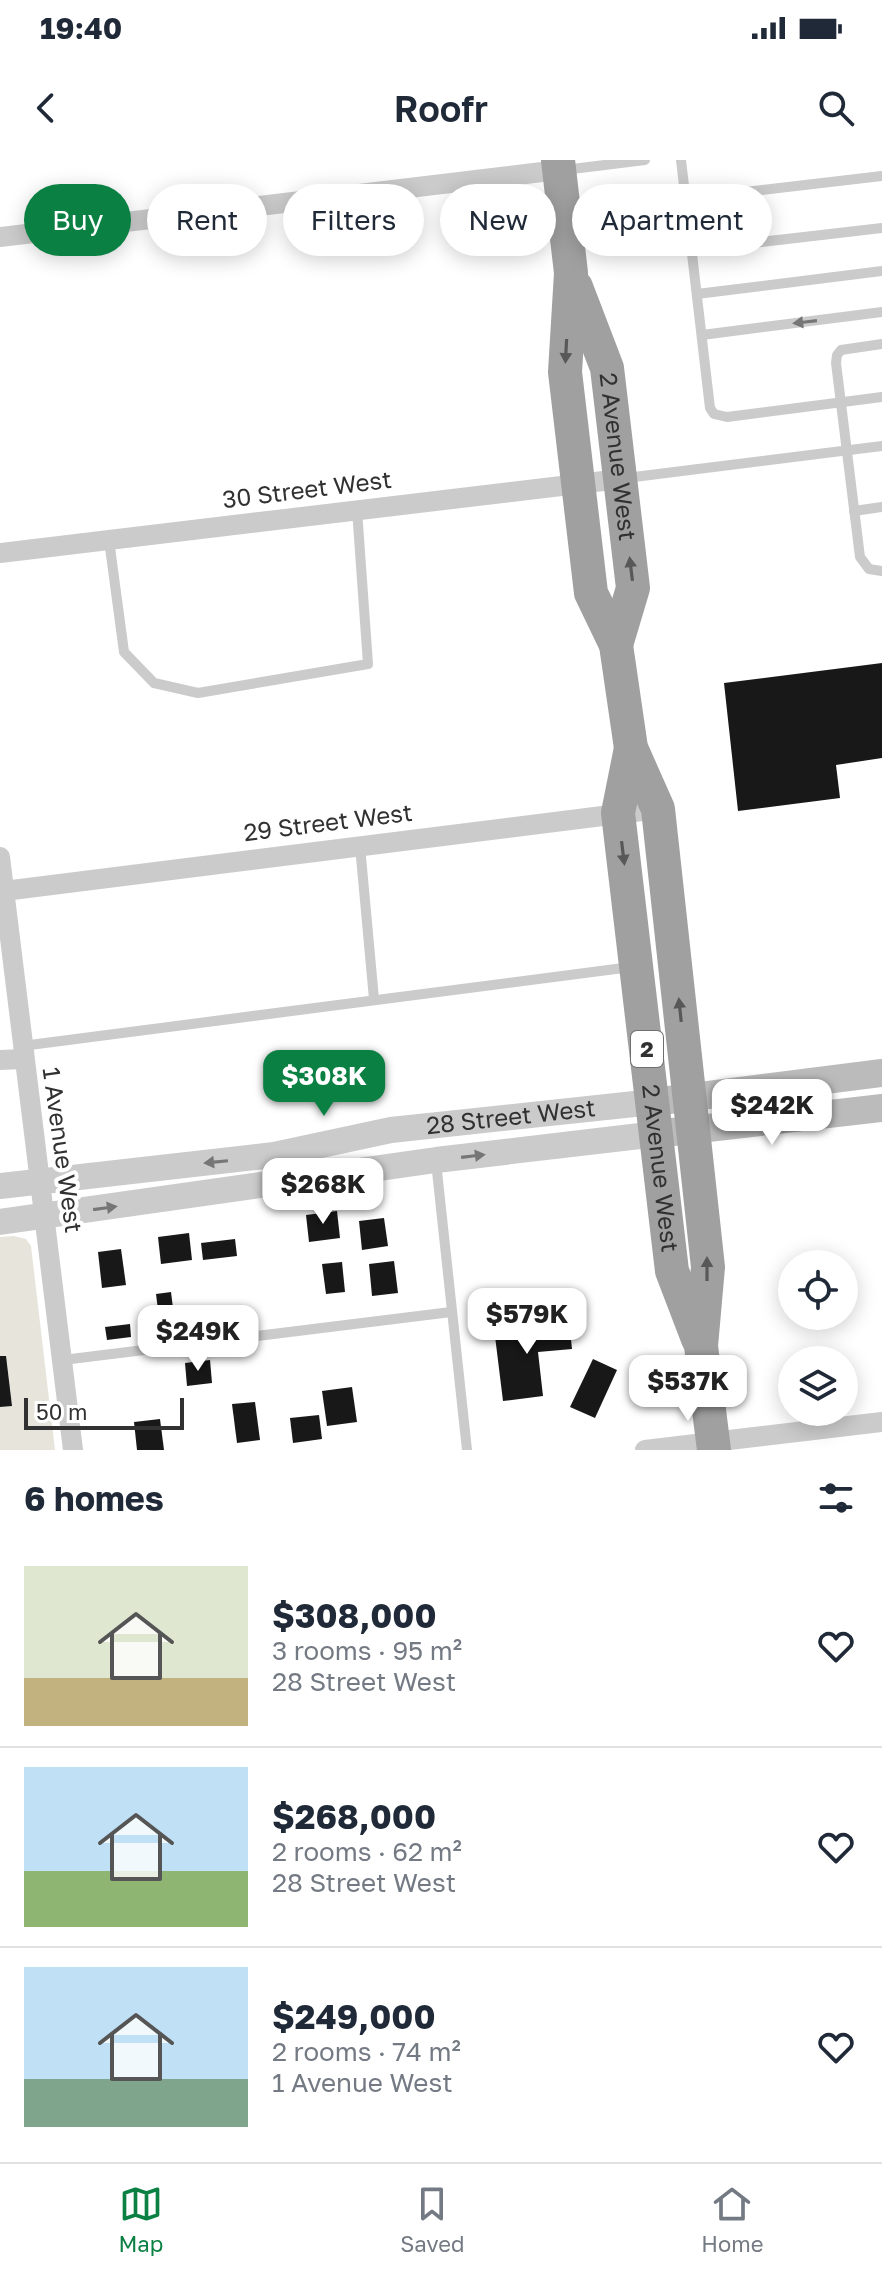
<!DOCTYPE html>
<html lang="en">
<head>
<meta charset="utf-8">
<style>
	body { margin:0; font-family:"Golos Text",sans-serif; background:#f6f6f7; color:#1f2937; height:100vh; display:flex; flex-direction:column; font-size:30px; white-space:nowrap }
	* { box-sizing:border-box; margin:0 }
	p { font-size:26px; color:#747a83 }
	.icon { flex:none; width:44px; height:44px; fill:none; stroke:currentColor; stroke-width:2; stroke-linecap:round; stroke-linejoin:round }
	.map { position:relative; height:1290px; overflow:hidden }
	.side { display:flex; flex-direction:column; background:#fff; flex:1 }
	.side>* { flex:none }
	.banner { position:absolute; left:24px; top:24px; width:834px; height:72px; display:flex; gap:16px }
	.fabs { position:absolute; left:778px; top:1090px; display:grid; gap:16px }
	.fabs a { display:grid; place-items:center; width:80px; height:80px; border-radius:50%; background:#fff; box-shadow:0 4px 20px #0003; font-size:40px }
	.scale { position:absolute; left:24px; bottom:20px; width:160px; box-sizing:border-box; padding-left:8px; border:4px solid #313131; border-top:0; font-size:22px; line-height:28px; white-space:nowrap; color:#313131; -webkit-text-stroke:6px #fff; paint-order:stroke }
	.price { position:absolute; translate:-50% -68px; padding:0 18px; border-radius:16px; background:#fff; color:#222; font-size:26px; line-height:52px; filter:drop-shadow(0 2px 4px #0008) }
	.price::after { content:''; position:absolute; left:50%; top:48px; width:24px; height:18px; margin-left:-12px; background:inherit; clip-path:polygon(0 0,100% 0,50% 100%) }
	.price.selected { background:#0b8043; color:#fff }
	ul { padding:0; list-style:none }
	li { display:flex; align-items:center; gap:24px; height:200px; padding:0 24px }
	li+li { border-top:2px solid #e0e1e3 }
	li span { display:grid; place-items:center; flex:none; width:224px; height:160px; border-radius:0px; color:#555 }
	li>.icon { margin-inline-start:auto }
	span .icon { width:96px; height:96px; fill:#fffc; stroke-width:1 }
	li b { font-size:34px }
	h2 { display:flex; justify-content:space-between; align-items:center; height:96px; padding:0 24px; font-size:34px }
	.tag { padding:0 28px; border-radius:36px; background:#fff; box-shadow:0 4px 20px #0003; font-size:28px; line-height:72px }
	.tag.selected { background:#0b8043; color:#fff }
	.status { display:flex; justify-content:space-between; align-items:center; height:56px; padding:0 40px; background:#fff; direction:ltr }
	.status svg { height:22px; fill:currentColor }
	header { display:flex; justify-content:space-between; align-items:center; height:104px; padding:0 24px; background:#fff; font-size:36px; font-weight:600 }
	.tab-bar { display:flex; justify-content:space-around; align-items:center; height:112px; border-top:2px solid #e0e1e3; background:#fff; font-size:22px; color:#747a83 }
	.tab-bar a { display:grid; justify-items:center; gap:4px }
	.tab-bar .selected { color:#0b8043 }
	.map>svg:first-child { display:block }
</style>
</head>
<body>
<div class="status"><b>19:40</b><svg viewBox="0 0 49 12"><path d="M0 12V9h3v3zM5 12V6h3v6zM10 12V3h3v9zM15 12V0h3v12zM26 1h20v11H26zM47 4h2v5h-2z"/></svg></div>
<header><svg class="icon" aria-label="back" viewBox="0 0 24 24"><path d="M15 5l-7 7 7 7"/></svg>Roofr<svg class="icon" aria-label="search" viewBox="0 0 24 24"><circle cx="10" cy="10" r="6"/><path d="M15 15l6 6"/></svg></header>
<div class="map">
<svg width="882" height="1290" viewBox="0 0 882 1290">
	<rect width="100%" height="100%" fill="#fff"/>
	<path fill="#e7e5db" d="M 14,1076 L 26,1079 L 31,1086 L 55,1290 L 0,1290 L 0,1077 Z"/>
	<g fill="#181818">
		<path d="M 882,503 L 882,598 L 836,605 L 840,638 L 738,651 L 724,523 Z"/>
		<path d="M 337,1051 L 340,1078 L 309,1082 L 306,1055 Z"/>
		<path d="M 384,1058 L 388,1086 L 362,1090 L 359,1061 Z"/>
		<path d="M 189,1073 L 192,1100 L 161,1104 L 158,1077 Z"/>
		<path d="M 235,1079 L 237,1096 L 203,1100 L 201,1083 Z"/>
		<path d="M 121,1089 L 126,1125 L 102,1128 L 98,1092 Z"/>
		<path d="M 394,1101 L 398,1133 L 372,1136 L 369,1104 Z"/>
		<path d="M 342,1102 L 345,1132 L 326,1134 L 322,1104 Z"/>
		<path d="M 171,1132 L 174,1156 L 159,1158 L 156,1134 Z"/>
		<path d="M 569,1160 L 572,1189 L 538,1192 L 543,1236 L 503,1241 L 494,1168 Z"/>
		<path d="M 130,1164 L 131,1177 L 107,1180 L 105,1167 Z"/>
		<path d="M 0,1196 L 6,1196 L 12,1246 L 0,1247 Z"/>
		<path d="M 593,1199 L 617,1210 L 595,1258 L 570,1247 Z"/>
		<path d="M 210,1200 L 212,1223 L 187,1226 L 185,1203 Z"/>
		<path d="M 352,1227 L 357,1262 L 327,1266 L 322,1231 Z"/>
		<path d="M 255,1242 L 260,1280 L 237,1283 L 232,1244 Z"/>
		<path d="M 319,1255 L 322,1279 L 293,1283 L 290,1258 Z"/>
		<path d="M 160,1259 L 164,1290 L 137,1290 L 134,1262 Z"/>
	</g>
	<g fill="none" stroke-linecap="round" stroke-linejoin="round">
		<g stroke="#cbcbcb" stroke-width="10">
			<path d="M 681,0 L 710,248 L 714,254 L 727,257 L 882,237"/>
			<path d="M 564,10 L 645,0"/>
			<path d="M 685,39 L 882,16"/>
			<path d="M 692,90 L 882,68"/>
			<path d="M 697,134 L 882,111"/>
			<path d="M 702,175 L 882,152"/>
			<path d="M 882,184 L 841,190 L 837,195 L 836,203 L 860,397 L 869,409 L 882,411"/>
			<path d="M 626,318 L 882,286"/>
			<path d="M 854,351 L 882,347"/>
			<path d="M 109,380 L 124,492 L 154,523 L 198,533 L 368,504 L 357,350"/>
			<path d="M 360,686 L 374,839"/>
			<path d="M 22,886 L 631,807"/>
			<path d="M 436,1002 L 467,1290"/>
			<path d="M 63,1200 L 451,1152"/>
		</g>
		<g stroke="#cbcbcb" stroke-width="20">
			<path d="M 0,77 L 559,10"/>
			<path d="M 0,393 L 620,319"/>
			<path d="M 0,697 L 73,1290"/>
			<path d="M 4,731 L 658,649"/>
			<path d="M 0,900 L 24,899"/>
			<path d="M 645,1290 L 882,1262"/>
		</g>
		<g stroke="#cbcbcb" stroke-width="26">
			<path id="s1" d="M 0,1026 L 274,995 L 391,970 L 653,942"/>
			<path d="M 0,1062 L 436,1000 L 657,974"/>
		</g>
		<g stroke="#bbb" stroke-width="28">
			<path d="M 653,942 L 882,913"/>
			<path d="M 673,972 L 882,948"/>
		</g>
		<g stroke="#a0a0a0" stroke-width="34">
			<path d="M 558,0 L 571,113 L 565,212 L 591,433 L 616,485 L 631,588 L 658,649 L 708,1107 L 701,1186 L 714,1290"/>
			<path id="s2" d="M 576,127 L 607,208 L 633,428 L 616,485"/>
			<path id="s3" d="M 631,588 L 618,653 L 672,1111 L 698,1179"/>
		</g>
	</g>
	<defs><path id="oneway-solid" d="M-6-.8H1V-3.2L6.5 0L1 3.2V.8H-6Z" transform="scale(2)"/></defs>
	<g fill="#767676">
		<use href="#oneway-solid" transform="translate(805 162) rotate(173)"/>
		<use href="#oneway-solid" transform="translate(473 996) rotate(-7)"/>
		<use href="#oneway-solid" transform="translate(216 1002) rotate(174)"/>
		<use href="#oneway-solid" transform="translate(105 1048) rotate(-8)"/>
	</g>
	<g fill="#585858">
		<use href="#oneway-solid" transform="translate(566 191) rotate(93)"/>
		<use href="#oneway-solid" transform="translate(631 409) rotate(-97)"/>
		<use href="#oneway-solid" transform="translate(623 693) rotate(83)"/>
		<use href="#oneway-solid" transform="translate(680 850) rotate(-96)"/>
		<use href="#oneway-solid" transform="translate(707 1109) rotate(-90)"/>
	</g>
	<g text-anchor="middle" stroke-width="8" stroke-linejoin="round" paint-order="stroke">
		<rect fill="#fff" stroke="#6f6f6f" stroke-width="2" x="631" y="871" width="32" height="36" rx="6"/>
		<g font-size="22" font-weight="bold" fill="#313131">
			<text x="647" y="897">2</text>
		</g>
		<g font-size="24" fill="#313131" stroke="#fff">
			<text dy="8" stroke="none"><textPath href="#s2" startOffset="176">2 Avenue West</textPath></text>
			<text transform="translate(307 330) rotate(-7)" y="8">30 Street West</text>
			<text transform="translate(328 663) rotate(-7)" y="8">29 Street West</text>
			<text dy="8" stroke="none"><textPath href="#s1" startOffset="516">28 Street West</textPath></text>
			<text transform="translate(62 990) rotate(82)" y="8">1 Avenue West</text>
			<text dy="8" stroke="none"><textPath href="#s3" startOffset="424">2 Avenue West</textPath></text>
		</g>
	</g>
</svg>
<div class="fabs">
<a><svg class="icon" aria-label="locate" viewBox="0 0 24 24"><circle cx="12" cy="12" r="6"/><path d="M12 2v4M12 18v4M2 12h4M18 12h4"/></svg></a>
<a><svg class="icon" aria-label="layers" viewBox="0 0 24 24"><path d="M12 4l9 5-9 5-9-5zM3 14l9 5 9-5"/></svg></a>
</div>
<div class="scale">50 m</div>
<b class="price selected" style="left:324px;top:958px">$308K</b>
<b class="price" style="left:772px;top:987px">$242K</b>
<b class="price" style="left:323px;top:1066px">$268K</b>
<b class="price" style="left:527px;top:1196px">$579K</b>
<b class="price" style="left:198px;top:1213px">$249K</b>
<b class="price" style="left:688px;top:1263px">$537K</b>
<div class="banner">
<a class="tag selected">Buy</a>
<a class="tag">Rent</a>
<a class="tag">Filters</a>
<a class="tag">New</a>
<a class="tag">Apartment</a>
</div>
</div>
<section class="side">
<h2>6 homes<svg class="icon" aria-label="filters" viewBox="0 0 24 24"><path d="M4 7h16M4 17h16"/><circle cx="9" cy="7" r="2"/><circle cx="15" cy="17" r="2"/></svg></h2>
<ul>
<li><span style="background:linear-gradient(#dfe7d0 70%,#c2b280 0)"><svg class="icon" aria-label="home" viewBox="0 0 24 24"><path d="M3 11l9-7 9 7M6 9v11h12V9"/></svg></span><div><b>$308,000</b><p>3 rooms · 95 m²</p><p>28 Street West</p></div><svg class="icon" aria-label="heart" viewBox="0 0 24 24"><path d="M12 20l-8-8c-3-5 5-10 8-4 3-6 11-1 8 4z"/></svg></li>
<li><span style="background:linear-gradient(#bfe0f5 65%,#8fb573 0)"><svg class="icon" aria-label="home" viewBox="0 0 24 24"><path d="M3 11l9-7 9 7M6 9v11h12V9"/></svg></span><div><b>$268,000</b><p>2 rooms · 62 m²</p><p>28 Street West</p></div><svg class="icon" aria-label="heart" viewBox="0 0 24 24"><path d="M12 20l-8-8c-3-5 5-10 8-4 3-6 11-1 8 4z"/></svg></li>
<li><span style="background:linear-gradient(#bfe0f5 70%,#7fa58c 0)"><svg class="icon" aria-label="home" viewBox="0 0 24 24"><path d="M3 11l9-7 9 7M6 9v11h12V9"/></svg></span><div><b>$249,000</b><p>2 rooms · 74 m²</p><p>1 Avenue West</p></div><svg class="icon" aria-label="heart" viewBox="0 0 24 24"><path d="M12 20l-8-8c-3-5 5-10 8-4 3-6 11-1 8 4z"/></svg></li>
</ul>
</section>
<nav class="tab-bar">
<a class="selected"><svg class="icon" aria-label="map" viewBox="0 0 24 24"><path d="M3 6l6-2 6 2 6-2v14l-6 2-6-2-6 2zM9 4v14M15 6v14"/></svg>Map</a>
<a><svg class="icon" aria-label="saved" viewBox="0 0 24 24"><path d="M7 4h10v16l-5-4-5 4z"/></svg>Saved</a>
<a><svg class="icon" aria-label="home" viewBox="0 0 24 24"><path d="M3 11l9-7 9 7M6 9v11h12V9"/></svg>Home</a>
</nav>
</body>
</html>
